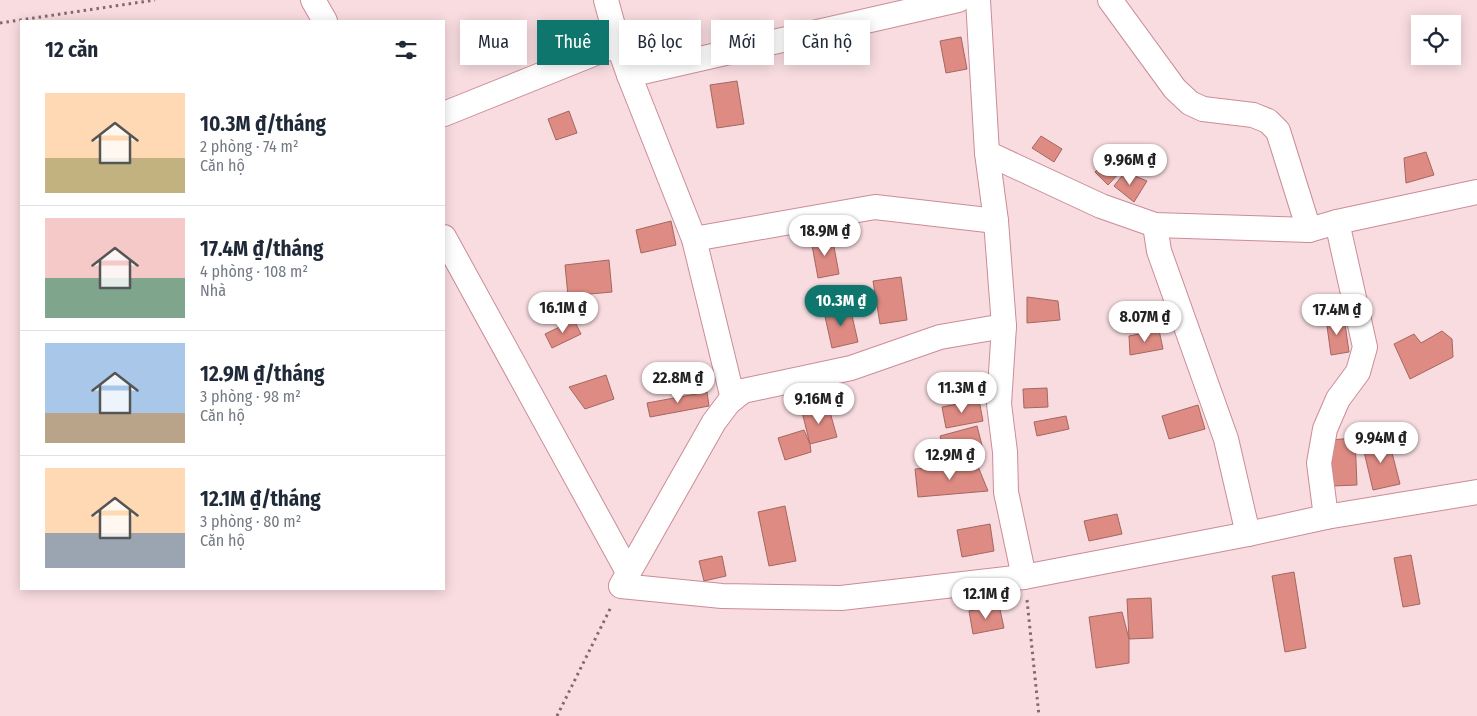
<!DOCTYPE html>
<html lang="vi">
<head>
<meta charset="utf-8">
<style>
	body { margin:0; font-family:"Fira Sans Condensed",sans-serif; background:#f2f2f3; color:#1f2937; height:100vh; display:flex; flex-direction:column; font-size:19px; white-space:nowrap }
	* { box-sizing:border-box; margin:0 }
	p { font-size:16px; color:#747a83 }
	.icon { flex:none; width:28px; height:28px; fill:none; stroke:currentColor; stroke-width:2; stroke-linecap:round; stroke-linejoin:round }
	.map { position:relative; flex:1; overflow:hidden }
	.side { position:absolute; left:20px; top:20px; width:425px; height:570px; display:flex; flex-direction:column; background:#fff; border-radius:0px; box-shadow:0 2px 12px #0003 }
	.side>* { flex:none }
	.hud { position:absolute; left:460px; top:20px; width:475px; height:45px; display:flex; gap:10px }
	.buttons { position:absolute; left:1411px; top:15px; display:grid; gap:10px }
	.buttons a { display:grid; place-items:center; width:50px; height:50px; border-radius:0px; background:#fff; box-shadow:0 2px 12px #0003; font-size:25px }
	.price { position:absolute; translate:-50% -42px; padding:0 11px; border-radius:18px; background:#fff; color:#222; font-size:16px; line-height:32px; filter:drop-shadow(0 1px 2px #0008) }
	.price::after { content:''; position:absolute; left:50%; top:30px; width:15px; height:11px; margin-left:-8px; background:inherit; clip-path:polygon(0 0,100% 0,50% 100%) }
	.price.selected { background:#0f766e; color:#fff }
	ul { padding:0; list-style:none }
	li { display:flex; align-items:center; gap:15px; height:125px; padding:0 25px }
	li+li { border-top:1px solid #e0e1e3 }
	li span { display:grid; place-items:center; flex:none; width:140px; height:100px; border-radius:0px; color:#555 }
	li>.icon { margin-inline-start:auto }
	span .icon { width:60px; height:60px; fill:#fffc; stroke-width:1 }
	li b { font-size:21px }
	h2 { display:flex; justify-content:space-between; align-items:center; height:60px; padding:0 25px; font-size:21px }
	.chip { padding:0 18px; border-radius:0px; background:#fff; box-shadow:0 2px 12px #0003; font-size:18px; line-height:45px }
	.chip.selected { background:#0f766e; color:#fff }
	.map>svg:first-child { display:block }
</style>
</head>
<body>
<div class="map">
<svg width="1477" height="716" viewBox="0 0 1477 716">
	<rect width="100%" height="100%" fill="#f8dce0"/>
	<g fill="#dd8b83" stroke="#a46761">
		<path d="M 961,37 L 967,69 L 946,73 L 940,41 Z"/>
		<path d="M 737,81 L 744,124 L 717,128 L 710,85 Z"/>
		<path d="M 569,111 L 577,133 L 556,140 L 548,119 Z"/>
		<path d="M 1041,136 L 1062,149 L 1054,162 L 1032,148 Z"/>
		<path d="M 1426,152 L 1434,175 L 1406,183 L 1404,158 Z"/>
		<path d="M 1109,159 L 1123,169 L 1108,185 L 1095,172 Z"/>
		<path d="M 1125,172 L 1147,181 L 1134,202 L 1114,186 Z"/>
		<path d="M 671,221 L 676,245 L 641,253 L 636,230 Z"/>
		<path d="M 832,236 L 839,274 L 818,278 L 811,240 Z"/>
		<path d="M 609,260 L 612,292 L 568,296 L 565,265 Z"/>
		<path d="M 901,277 L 907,320 L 880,324 L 873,281 Z"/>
		<path d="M 1027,297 L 1058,301 L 1060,320 L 1027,323 Z"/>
		<path d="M 850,307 L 858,342 L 832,348 L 824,312 Z"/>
		<path d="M 1344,317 L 1349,352 L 1331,355 L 1326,319 Z"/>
		<path d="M 574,320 L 581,334 L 552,348 L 545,334 Z"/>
		<path d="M 1159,330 L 1163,349 L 1130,355 L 1129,336 Z"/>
		<path d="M 1442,331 L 1452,339 L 1453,357 L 1410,379 L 1394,344 L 1414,334 L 1421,343 Z"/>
		<path d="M 606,375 L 614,399 L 585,409 L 569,387 Z"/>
		<path d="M 1047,388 L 1048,407 L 1024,408 L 1023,389 Z"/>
		<path d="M 707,392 L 709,406 L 650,417 L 647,403 Z"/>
		<path d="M 979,400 L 983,421 L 946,428 L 942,407 Z"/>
		<path d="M 828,405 L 837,437 L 810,444 L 802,412 Z"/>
		<path d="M 1198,405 L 1205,429 L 1169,439 L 1162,416 Z"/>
		<path d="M 1066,416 L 1069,429 L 1037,436 L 1034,422 Z"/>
		<path d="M 977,426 L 985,457 L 946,458 L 940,436 Z"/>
		<path d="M 804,430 L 810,444 L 811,452 L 785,460 L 778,438 Z"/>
		<path d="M 1388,437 L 1400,484 L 1373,490 L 1362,443 Z"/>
		<path d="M 1355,438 L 1357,485 L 1332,486 L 1330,440 Z"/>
		<path d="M 977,464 L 988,491 L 918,497 L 915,469 Z"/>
		<path d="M 785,506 L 796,561 L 769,566 L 758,512 Z"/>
		<path d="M 1117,514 L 1122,534 L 1089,541 L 1084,521 Z"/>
		<path d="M 990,524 L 994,551 L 962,557 L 957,530 Z"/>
		<path d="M 1411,555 L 1420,604 L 1403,607 L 1394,558 Z"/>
		<path d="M 722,556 L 726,576 L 704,581 L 699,561 Z"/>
		<path d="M 1294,572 L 1306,648 L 1285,652 L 1272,576 Z"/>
		<path d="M 1151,598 L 1153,638 L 1129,639 L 1127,599 Z"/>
		<path d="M 999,605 L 1004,628 L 973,634 L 969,611 Z"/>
		<path d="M 1122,612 L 1129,639 L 1129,663 L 1096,668 L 1089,617 Z"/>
	</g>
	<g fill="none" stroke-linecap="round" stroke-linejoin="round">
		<g stroke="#cb8c98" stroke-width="26">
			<g id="minor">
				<path d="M 313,0 L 325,21"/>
				<path d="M 606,0 L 618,44 L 629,75 L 694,239 L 733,399"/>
				<path d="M 978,0 L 987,153 L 996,221 L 1004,326 L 999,404 L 1005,452 L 1006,492 L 1024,577"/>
				<path d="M 1110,0 L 1175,89 L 1190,103 L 1203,109 L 1253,115 L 1268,121 L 1278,131 L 1309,230"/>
				<path d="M 629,75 L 958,0"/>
				<path d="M 444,114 L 618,44"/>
				<path d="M 987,153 L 1101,206 L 1155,225 L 1309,230 L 1337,222 L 1477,192"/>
				<path d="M 1155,225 L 1159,251 L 1226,439 L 1248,534"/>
				<path d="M 444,237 L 628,572"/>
				<path d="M 694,239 L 875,207 L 996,221"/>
				<path d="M 1004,326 L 940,337 L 851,368 L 743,391 L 729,402 L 714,422 L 621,586 L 722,596 L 841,598 L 1024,577 L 1248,534 L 1326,517 L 1477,492"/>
				<path d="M 1326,517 L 1319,463 L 1325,429 L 1338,399 L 1358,372 L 1365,347 L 1337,222"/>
			</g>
		</g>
		<g stroke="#82696e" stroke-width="3" stroke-dasharray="2.5 4" stroke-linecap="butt">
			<path d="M 0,23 L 155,0"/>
			<path d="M 1027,600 L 1039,716"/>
			<path d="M 557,716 L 611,607"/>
		</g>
		<use href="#minor" stroke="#fff" stroke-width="24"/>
	</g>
</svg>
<div class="buttons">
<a><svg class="icon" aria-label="locate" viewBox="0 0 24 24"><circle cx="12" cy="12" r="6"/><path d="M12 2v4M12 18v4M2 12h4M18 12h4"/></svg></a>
</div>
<b class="price" style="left:1130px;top:186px">9.96M ₫</b>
<b class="price" style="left:825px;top:257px">18.9M ₫</b>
<b class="price selected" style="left:841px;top:327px">10.3M ₫</b>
<b class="price" style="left:563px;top:334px">16.1M ₫</b>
<b class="price" style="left:1337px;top:336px">17.4M ₫</b>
<b class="price" style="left:1145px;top:343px">8.07M ₫</b>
<b class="price" style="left:678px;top:404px">22.8M ₫</b>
<b class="price" style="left:962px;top:414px">11.3M ₫</b>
<b class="price" style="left:819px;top:425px">9.16M ₫</b>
<b class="price" style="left:1381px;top:464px">9.94M ₫</b>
<b class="price" style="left:950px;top:481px">12.9M ₫</b>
<b class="price" style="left:986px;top:620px">12.1M ₫</b>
<div class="hud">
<a class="chip">Mua</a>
<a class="chip selected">Thuê</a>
<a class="chip">Bộ lọc</a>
<a class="chip">Mới</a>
<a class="chip">Căn hộ</a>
</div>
<section class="side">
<h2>12 căn<svg class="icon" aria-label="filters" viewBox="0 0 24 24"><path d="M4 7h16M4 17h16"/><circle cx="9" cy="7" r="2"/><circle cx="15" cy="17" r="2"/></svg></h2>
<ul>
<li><span style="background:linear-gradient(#ffd9b3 65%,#c2b280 0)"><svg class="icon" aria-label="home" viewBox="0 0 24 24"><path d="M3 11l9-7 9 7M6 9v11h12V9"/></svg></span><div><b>10.3M ₫/tháng</b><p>2 phòng · 74 m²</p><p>Căn hộ</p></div></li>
<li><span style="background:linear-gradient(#f6c9c9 60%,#7fa58c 0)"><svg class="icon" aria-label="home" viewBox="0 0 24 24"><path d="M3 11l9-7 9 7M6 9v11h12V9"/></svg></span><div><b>17.4M ₫/tháng</b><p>4 phòng · 108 m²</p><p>Nhà</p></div></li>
<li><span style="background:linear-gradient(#a9c7e8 70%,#b9a48a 0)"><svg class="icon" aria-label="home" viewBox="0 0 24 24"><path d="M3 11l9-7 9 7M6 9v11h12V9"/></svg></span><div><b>12.9M ₫/tháng</b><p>3 phòng · 98 m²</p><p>Căn hộ</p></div></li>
<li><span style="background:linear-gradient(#ffd9b3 65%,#9aa5b1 0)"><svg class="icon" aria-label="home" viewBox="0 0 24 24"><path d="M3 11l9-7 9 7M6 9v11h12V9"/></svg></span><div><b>12.1M ₫/tháng</b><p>3 phòng · 80 m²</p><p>Căn hộ</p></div></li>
</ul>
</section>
</div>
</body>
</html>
